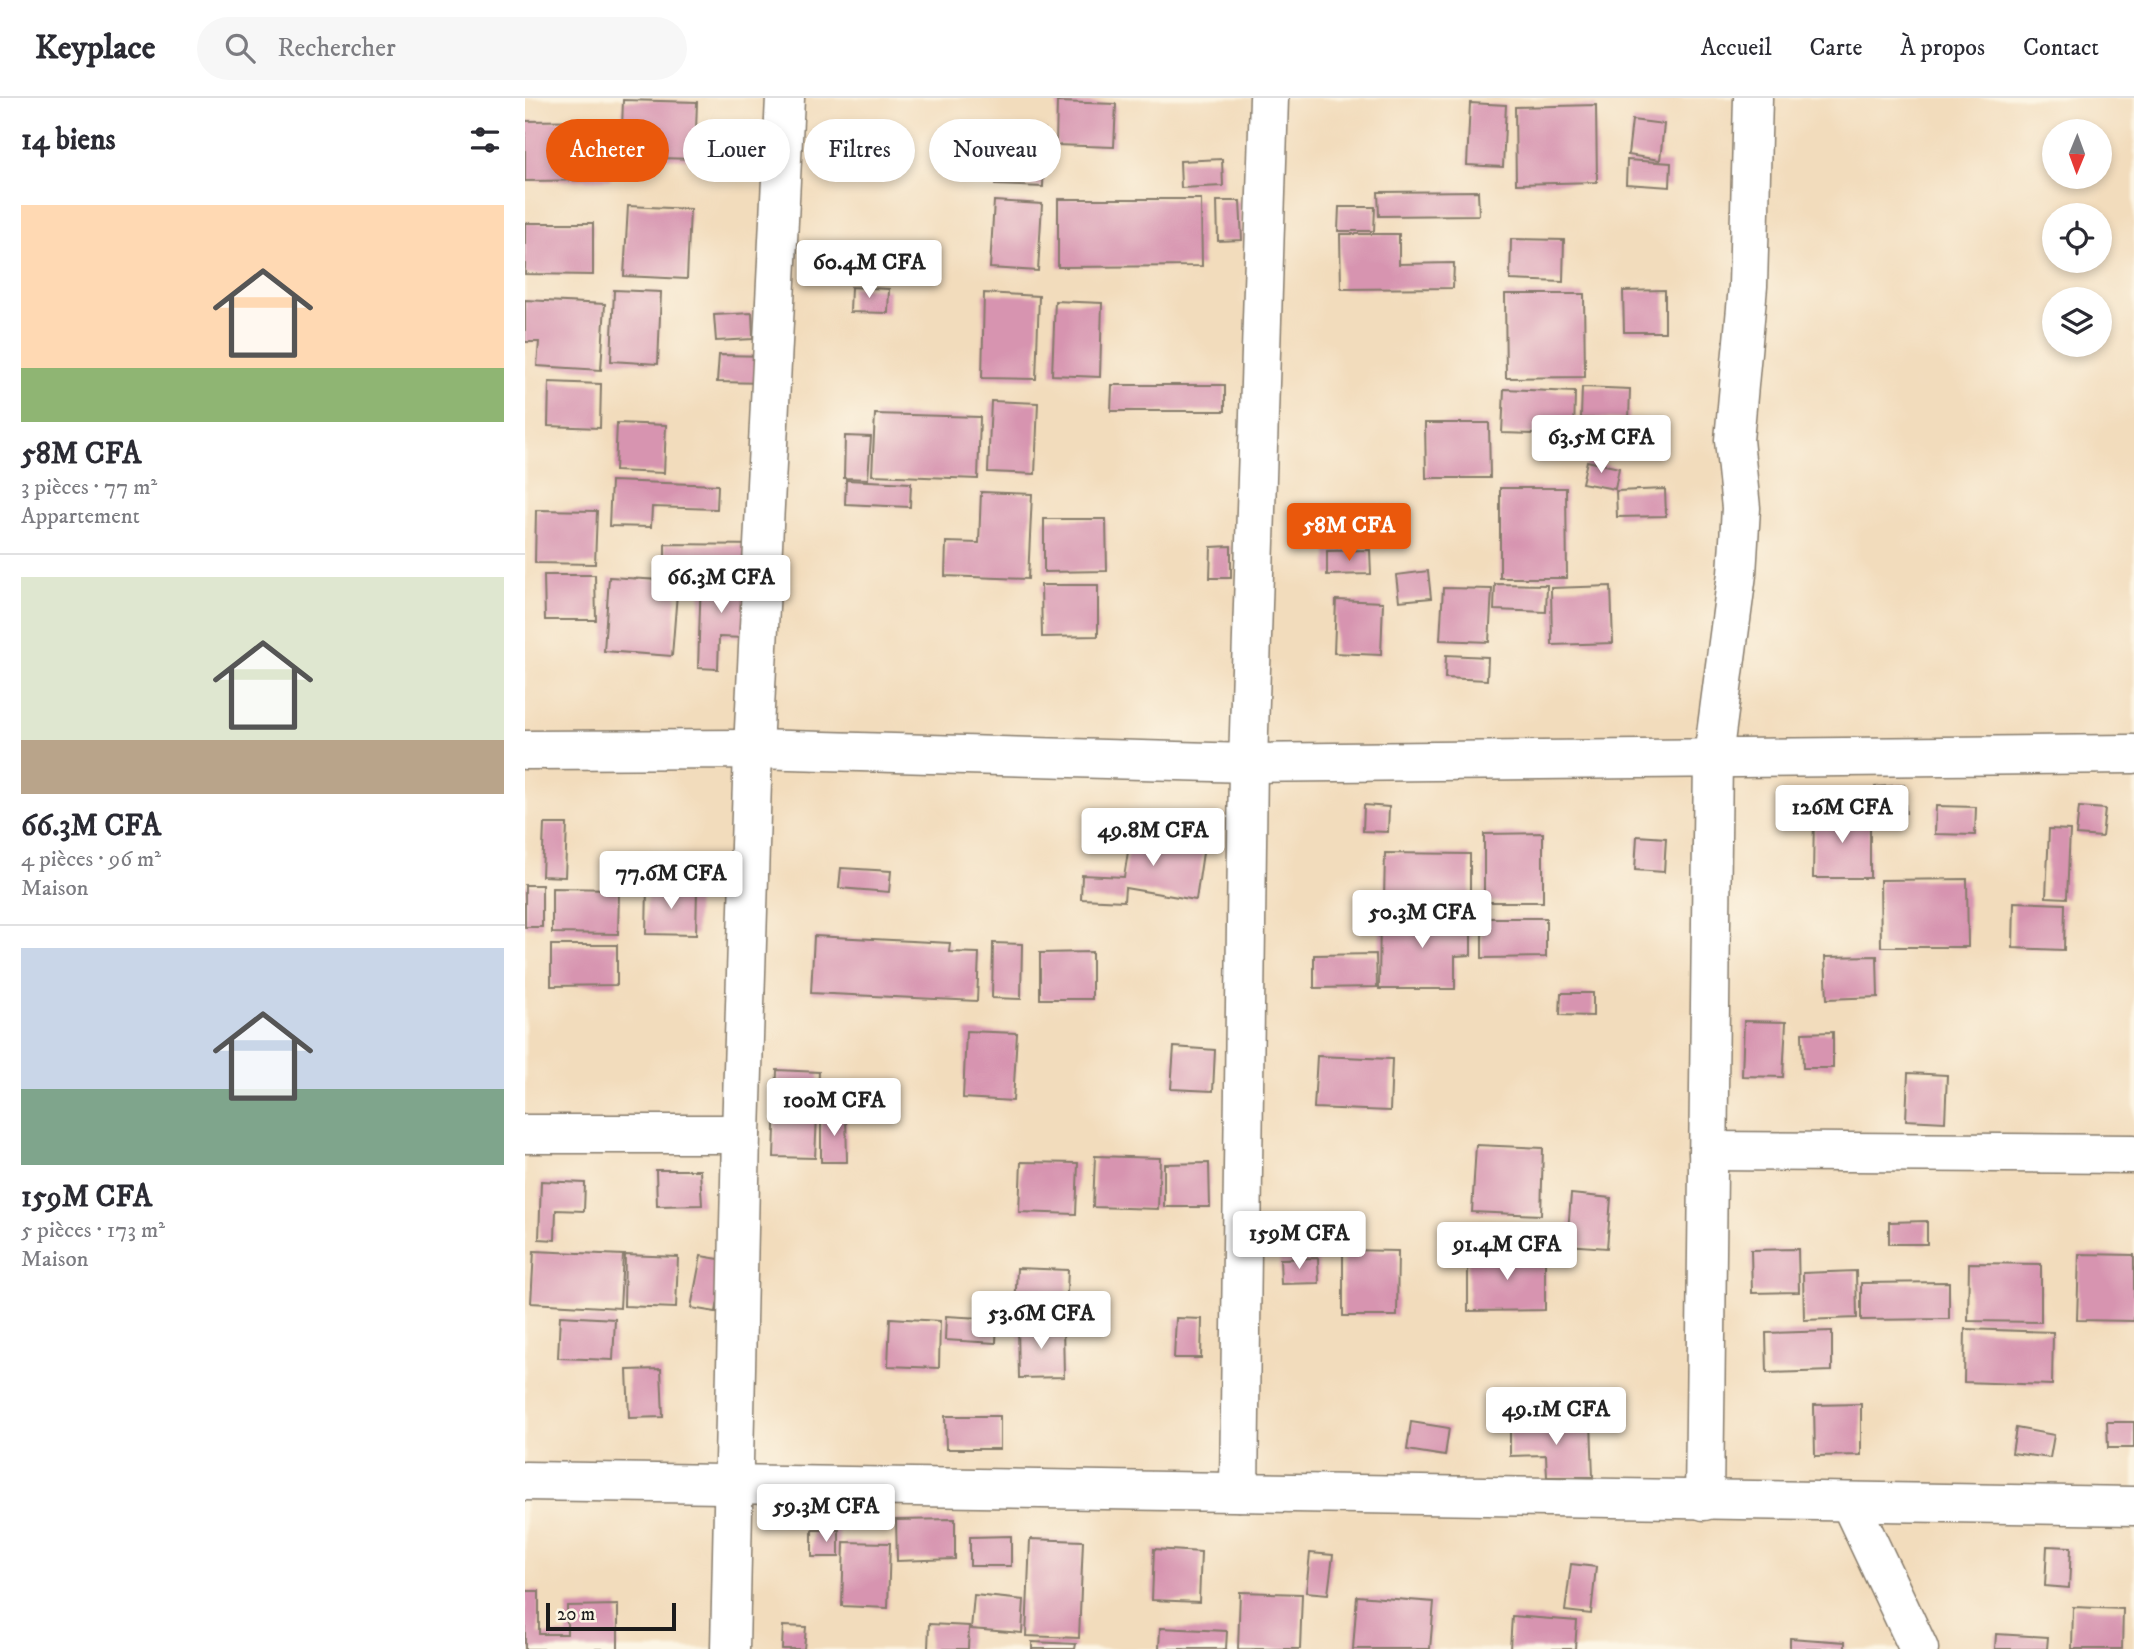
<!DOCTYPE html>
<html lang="fr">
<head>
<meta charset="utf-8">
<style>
	body { margin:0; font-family:"IM FELL DW Pica",serif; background:#f7f7f7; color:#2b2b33; height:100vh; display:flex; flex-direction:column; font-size:26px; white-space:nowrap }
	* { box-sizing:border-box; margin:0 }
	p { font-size:23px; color:#7c7c81 }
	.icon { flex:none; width:38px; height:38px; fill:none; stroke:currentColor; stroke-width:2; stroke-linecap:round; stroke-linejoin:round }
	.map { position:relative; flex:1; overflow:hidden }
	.details { display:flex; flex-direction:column; background:#fff; width:525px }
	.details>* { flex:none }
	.top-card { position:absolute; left:21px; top:21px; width:665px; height:63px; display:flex; gap:14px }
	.needle { width:46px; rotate:181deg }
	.tools { position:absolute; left:1517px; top:21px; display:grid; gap:14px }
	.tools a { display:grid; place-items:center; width:70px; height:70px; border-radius:50%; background:#fff; box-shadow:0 4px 10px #0003; font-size:35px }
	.scale { position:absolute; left:21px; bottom:18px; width:130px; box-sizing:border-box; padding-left:7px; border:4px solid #1c1c1c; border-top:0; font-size:19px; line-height:24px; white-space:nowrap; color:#1c1c1c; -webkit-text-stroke:5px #fcf5e5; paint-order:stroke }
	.price { position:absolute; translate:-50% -60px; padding:0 16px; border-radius:7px; background:#fff; color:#222; font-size:23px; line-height:46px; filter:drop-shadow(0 2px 4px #0008) }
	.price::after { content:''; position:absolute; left:50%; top:42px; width:21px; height:16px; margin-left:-10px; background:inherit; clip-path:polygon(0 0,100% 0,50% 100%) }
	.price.selected { background:#ea580c; color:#fff }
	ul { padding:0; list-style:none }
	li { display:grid; align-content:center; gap:14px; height:371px; padding:0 21px }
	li+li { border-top:2px solid #e1e1e2 }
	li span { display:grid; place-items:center; height:217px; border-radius:0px; color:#555 }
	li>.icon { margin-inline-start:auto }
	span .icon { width:126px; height:126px; fill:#fffc; stroke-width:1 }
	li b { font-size:30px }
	h2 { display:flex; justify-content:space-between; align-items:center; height:84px; padding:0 21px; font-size:30px }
	.pill { padding:0 24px; border-radius:32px; background:#fff; box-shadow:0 4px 10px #0003; font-size:24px; line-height:63px }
	.pill.selected { background:#ea580c; color:#fff }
	header { display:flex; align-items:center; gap:42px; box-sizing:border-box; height:98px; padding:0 35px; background:#fff; border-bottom:2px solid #e1e1e2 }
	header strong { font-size:33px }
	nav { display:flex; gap:38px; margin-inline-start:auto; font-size:24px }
	.search { width:490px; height:63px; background:#f7f7f7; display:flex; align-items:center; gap:18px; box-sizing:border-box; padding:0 24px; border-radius:38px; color:#7c7c81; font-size:26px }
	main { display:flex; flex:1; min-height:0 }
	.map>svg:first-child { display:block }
</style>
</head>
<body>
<header>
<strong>Keyplace</strong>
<div class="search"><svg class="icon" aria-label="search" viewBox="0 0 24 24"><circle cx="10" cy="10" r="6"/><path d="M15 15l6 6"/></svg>Rechercher</div>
<nav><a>Accueil</a><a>Carte</a><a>À propos</a><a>Contact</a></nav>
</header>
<main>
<section class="details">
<h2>14 biens<svg class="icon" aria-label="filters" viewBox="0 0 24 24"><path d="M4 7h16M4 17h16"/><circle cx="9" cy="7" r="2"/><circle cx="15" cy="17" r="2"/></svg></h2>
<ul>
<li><span style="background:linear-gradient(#ffd9b3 75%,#8fb573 0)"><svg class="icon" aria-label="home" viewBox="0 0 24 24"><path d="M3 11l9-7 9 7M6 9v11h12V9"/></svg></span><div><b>58M CFA</b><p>3 pièces · 77 m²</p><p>Appartement</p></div></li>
<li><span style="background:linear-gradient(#dfe7d0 75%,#b9a48a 0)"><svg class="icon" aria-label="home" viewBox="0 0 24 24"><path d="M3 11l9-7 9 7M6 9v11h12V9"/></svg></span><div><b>66.3M CFA</b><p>4 pièces · 96 m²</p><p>Maison</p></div></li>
<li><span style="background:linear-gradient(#c9d6e8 65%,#7fa58c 0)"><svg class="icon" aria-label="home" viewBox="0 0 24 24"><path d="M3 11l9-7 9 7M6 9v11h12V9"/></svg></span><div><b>159M CFA</b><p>5 pièces · 173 m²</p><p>Maison</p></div></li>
</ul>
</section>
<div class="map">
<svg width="1609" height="1551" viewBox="0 0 1609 1551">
	<rect width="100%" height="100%" fill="#fcf5e5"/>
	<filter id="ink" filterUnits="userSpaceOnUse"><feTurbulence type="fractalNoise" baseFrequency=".0143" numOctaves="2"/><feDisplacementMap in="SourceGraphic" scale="14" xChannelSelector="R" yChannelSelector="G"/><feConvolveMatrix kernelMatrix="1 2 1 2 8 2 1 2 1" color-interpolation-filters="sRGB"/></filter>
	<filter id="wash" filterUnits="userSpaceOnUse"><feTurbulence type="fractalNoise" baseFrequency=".00686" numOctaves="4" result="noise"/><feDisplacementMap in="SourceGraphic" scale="28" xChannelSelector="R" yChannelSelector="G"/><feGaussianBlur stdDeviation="1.57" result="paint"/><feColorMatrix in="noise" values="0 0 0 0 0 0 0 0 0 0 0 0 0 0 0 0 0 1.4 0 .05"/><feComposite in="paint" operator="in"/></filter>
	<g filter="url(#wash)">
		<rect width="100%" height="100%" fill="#f2dcbc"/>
		<g id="blocks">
			<g fill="#d794b0">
				<path d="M 98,2 L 172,4 L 170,61 L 96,59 Z"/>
				<path d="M 532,4 L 591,6 L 589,49 L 531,47 Z"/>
				<path d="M 945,5 L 981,7 L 978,69 L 942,67 Z"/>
				<path d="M 1071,7 L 1072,84 L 991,86 L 990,9 Z"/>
				<path d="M 85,22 L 86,82 L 0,83 L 0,23 Z"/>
				<path d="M 1107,22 L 1139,26 L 1135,62 L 1103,57 Z"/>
				<path d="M 473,29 L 520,31 L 518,89 L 470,87 Z"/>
				<path d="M 697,61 L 698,88 L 656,90 L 655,63 Z"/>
				<path d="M 1102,62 L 1146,65 L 1145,89 L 1101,86 Z"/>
				<path d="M 953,93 L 954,117 L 854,118 L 853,94 Z"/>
				<path d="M 533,101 L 676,101 L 677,168 L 533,169 Z"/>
				<path d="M 469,103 L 517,106 L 513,173 L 465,170 Z"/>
				<path d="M 692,103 L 715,103 L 717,142 L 693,143 Z"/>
				<path d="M 103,108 L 165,111 L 162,181 L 99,178 Z"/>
				<path d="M 814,109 L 850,109 L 849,133 L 813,133 Z"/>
				<path d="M 0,125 L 68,125 L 68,177 L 0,176 Z"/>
				<path d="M 815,136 L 874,136 L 874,166 L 929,165 L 928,190 L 816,191 Z"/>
				<path d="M 986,141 L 1039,142 L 1038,184 L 985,182 Z"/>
				<path d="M 326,189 L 364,191 L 363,215 L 325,214 Z"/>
				<path d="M 89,192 L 136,194 L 133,266 L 86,263 Z"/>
				<path d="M 1140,192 L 1140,234 L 1099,234 L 1098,193 Z"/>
				<path d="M 459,195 L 514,198 L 511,281 L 457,280 Z"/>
				<path d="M 980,196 L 1059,196 L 1060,279 L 981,280 Z"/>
				<path d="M 0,202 L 80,206 L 76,272 L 12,268 L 14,244 L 0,244 Z"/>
				<path d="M 530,203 L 577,205 L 575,279 L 527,277 Z"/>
				<path d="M 227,215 L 228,241 L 191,243 L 189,217 Z"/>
				<path d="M 194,257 L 244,258 L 242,285 L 192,284 Z"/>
				<path d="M 24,284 L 76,286 L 75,330 L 23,328 Z"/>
				<path d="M 587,287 L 700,287 L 700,313 L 586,313 Z"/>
				<path d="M 1057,289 L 1105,291 L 1104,322 L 1056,320 Z"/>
				<path d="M 979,291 L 1050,294 L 1049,337 L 977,335 Z"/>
				<path d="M 466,303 L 513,305 L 510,376 L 463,374 Z"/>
				<path d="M 350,316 L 455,319 L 453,381 L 347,377 Z"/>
				<path d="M 92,325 L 141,327 L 139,375 L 90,373 Z"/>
				<path d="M 900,325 L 964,325 L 965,380 L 901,380 Z"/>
				<path d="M 320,338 L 346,339 L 343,381 L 319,380 Z"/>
				<path d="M 1062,363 L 1094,370 L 1090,391 L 1057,385 Z"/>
				<path d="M 321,382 L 386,385 L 385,409 L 320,406 Z"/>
				<path d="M 86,383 L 193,387 L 192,411 L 127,409 L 126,429 L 84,428 Z"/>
				<path d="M 975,390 L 1041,390 L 1042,480 L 975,480 Z"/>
				<path d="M 1140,391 L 1141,418 L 1092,419 L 1091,393 Z"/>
				<path d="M 456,394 L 507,396 L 503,481 L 420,478 L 421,444 L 454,445 Z"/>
				<path d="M 11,412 L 72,413 L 70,466 L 10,465 Z"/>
				<path d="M 519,421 L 581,421 L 582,473 L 519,474 Z"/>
				<path d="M 140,446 L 236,447 L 236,475 L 140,474 Z"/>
				<path d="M 706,448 L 706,480 L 685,480 L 686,449 Z"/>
				<path d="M 845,452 L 846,476 L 802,477 L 802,453 Z"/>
				<path d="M 903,473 L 906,500 L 874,503 L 871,477 Z"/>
				<path d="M 19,477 L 70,477 L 71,522 L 20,522 Z"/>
				<path d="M 176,478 L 223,480 L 221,540 L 194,539 L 193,571 L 173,570 Z"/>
				<path d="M 84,479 L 153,483 L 147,558 L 79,553 Z"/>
				<path d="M 970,486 L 1022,487 L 1021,514 L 969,512 Z"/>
				<path d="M 516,487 L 573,487 L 573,538 L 517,539 Z"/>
				<path d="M 1086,488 L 1088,545 L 1027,547 L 1026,490 Z"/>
				<path d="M 918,490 L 967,491 L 964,544 L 915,542 Z"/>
				<path d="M 811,502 L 858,504 L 856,557 L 809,555 Z"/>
				<path d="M 921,557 L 963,559 L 962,582 L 920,580 Z"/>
				<path d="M 1379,687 L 1381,715 L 1351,716 L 1350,689 Z"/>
				<path d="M 839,707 L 864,709 L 863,734 L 838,733 Z"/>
				<path d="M 1411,708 L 1451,709 L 1450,737 L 1410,736 Z"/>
				<path d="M 1554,709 L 1580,711 L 1577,739 L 1551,737 Z"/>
				<path d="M 1289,714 L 1345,714 L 1345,780 L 1288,780 Z"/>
				<path d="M 19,726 L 42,726 L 40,779 L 17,778 Z"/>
				<path d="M 607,729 L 680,741 L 671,802 L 600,790 L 599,803 L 556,801 L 557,777 L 599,779 Z"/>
				<path d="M 1524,731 L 1545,732 L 1542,800 L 1521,799 Z"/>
				<path d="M 1018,735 L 1018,804 L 959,804 L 959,736 Z"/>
				<path d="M 1112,738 L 1141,740 L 1139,774 L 1110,772 Z"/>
				<path d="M 860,755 L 945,756 L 945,803 L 859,802 Z"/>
				<path d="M 316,770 L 366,773 L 364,794 L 314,790 Z"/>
				<path d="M 1442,781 L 1443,849 L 1356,849 L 1355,782 Z"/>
				<rect x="0" y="787" width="17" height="42"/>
				<path d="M 122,788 L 172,791 L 171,837 L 121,836 Z"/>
				<path d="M 27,790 L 94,791 L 93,836 L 27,835 Z"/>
				<path d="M 1489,804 L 1540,806 L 1539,852 L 1488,850 Z"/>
				<path d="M 855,816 L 946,817 L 946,857 L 930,858 L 930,891 L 854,891 Z"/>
				<path d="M 957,820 L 1021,820 L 1021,859 L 957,860 Z"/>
				<path d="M 289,838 L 425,845 L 424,854 L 454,855 L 452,903 L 286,895 Z"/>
				<path d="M 468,845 L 497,846 L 496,901 L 467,900 Z"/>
				<path d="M 26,847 L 92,847 L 92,887 L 26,888 Z"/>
				<path d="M 567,854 L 567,901 L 515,901 L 515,855 Z"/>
				<path d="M 851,856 L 852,889 L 789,890 L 789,857 Z"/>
				<path d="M 1352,858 L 1353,899 L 1302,901 L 1300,859 Z"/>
				<path d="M 1036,895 L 1068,895 L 1068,918 L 1035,917 Z"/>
				<path d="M 1219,923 L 1261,924 L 1258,979 L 1217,978 Z"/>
				<path d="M 441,933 L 492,935 L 488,1003 L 438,1000 Z"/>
				<path d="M 1308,934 L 1308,970 L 1278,970 L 1277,935 Z"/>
				<path d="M 649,949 L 690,952 L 688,993 L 646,991 Z"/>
				<path d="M 792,958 L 867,961 L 865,1013 L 789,1010 Z"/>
				<path d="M 252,972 L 294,974 L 290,1060 L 249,1059 Z"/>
				<path d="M 1383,975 L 1422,977 L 1420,1024 L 1381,1022 Z"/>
				<path d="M 321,1016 L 322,1064 L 296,1064 L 296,1017 Z"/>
				<path d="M 951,1047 L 1018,1050 L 1016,1117 L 947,1114 Z"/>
				<path d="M 570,1058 L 635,1060 L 633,1111 L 568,1109 Z"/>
				<path d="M 496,1064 L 553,1065 L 551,1116 L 494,1114 Z"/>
				<path d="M 684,1065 L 685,1109 L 639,1109 L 639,1066 Z"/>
				<path d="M 131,1072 L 175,1072 L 177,1107 L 132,1108 Z"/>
				<path d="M 16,1083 L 60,1085 L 59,1113 L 31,1112 L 30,1142 L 14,1141 Z"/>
				<path d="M 1046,1096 L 1086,1100 L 1082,1150 L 1042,1147 Z"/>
				<path d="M 1402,1123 L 1402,1146 L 1364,1146 L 1364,1124 Z"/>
				<path d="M 1273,1151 L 1274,1194 L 1227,1195 L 1226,1152 Z"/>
				<path d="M 818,1152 L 873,1153 L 872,1218 L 818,1218 Z"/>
				<path d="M 9,1153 L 98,1157 L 95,1210 L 6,1205 Z"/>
				<path d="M 1020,1154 L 1020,1212 L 943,1213 L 943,1155 Z"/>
				<path d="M 1554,1156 L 1609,1157 L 1609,1223 L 1552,1222 Z"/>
				<path d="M 100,1157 L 153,1159 L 151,1210 L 99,1208 Z"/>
				<path d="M 176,1158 L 200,1162 L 191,1214 L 166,1210 Z"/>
				<path d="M 793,1160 L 794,1185 L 756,1186 L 755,1161 Z"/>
				<path d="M 1444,1165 L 1516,1166 L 1516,1224 L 1443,1223 Z"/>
				<path d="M 492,1170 L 543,1172 L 541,1215 L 490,1212 Z"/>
				<path d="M 1331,1173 L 1332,1220 L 1279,1222 L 1278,1175 Z"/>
				<path d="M 1424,1184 L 1424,1221 L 1336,1222 L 1336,1185 Z"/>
				<path d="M 35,1218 L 90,1221 L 88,1262 L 33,1260 Z"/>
				<path d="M 421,1218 L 472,1221 L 471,1245 L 420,1242 Z"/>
				<path d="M 365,1220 L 415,1223 L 414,1270 L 363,1268 Z"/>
				<path d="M 651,1220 L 677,1221 L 676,1260 L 649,1260 Z"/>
				<path d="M 538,1226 L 539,1279 L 494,1280 L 493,1227 Z"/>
				<path d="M 1440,1231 L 1528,1234 L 1527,1287 L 1439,1284 Z"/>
				<path d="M 1307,1233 L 1307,1273 L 1242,1275 L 1241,1235 Z"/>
				<path d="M 136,1271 L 138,1319 L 104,1320 L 102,1272 Z"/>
				<path d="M 1336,1306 L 1336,1357 L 1290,1358 L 1289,1307 Z"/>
				<path d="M 420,1318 L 475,1318 L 475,1351 L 421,1351 Z"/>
				<path d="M 886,1324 L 924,1330 L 920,1358 L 882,1352 Z"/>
				<path d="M 1066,1324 L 1068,1379 L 1022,1379 L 1021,1357 L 985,1358 L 985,1326 Z"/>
				<path d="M 1582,1324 L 1609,1324 L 1609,1350 L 1583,1350 Z"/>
				<path d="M 1491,1330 L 1529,1337 L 1525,1360 L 1487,1355 Z"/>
				<path d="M 430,1421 L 430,1461 L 372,1463 L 371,1422 Z"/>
				<rect x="287" y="1432" width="27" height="27"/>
				<path d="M 486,1438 L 486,1468 L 445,1468 L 445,1439 Z"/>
				<path d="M 505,1441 L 558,1443 L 554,1540 L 501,1538 Z"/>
				<path d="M 319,1444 L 365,1445 L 363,1510 L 317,1508 Z"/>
				<path d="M 1522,1448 L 1546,1449 L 1544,1490 L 1520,1488 Z"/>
				<path d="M 629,1451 L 676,1454 L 674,1504 L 627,1502 Z"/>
				<path d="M 785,1455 L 808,1457 L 803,1496 L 781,1494 Z"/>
				<path d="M 1046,1466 L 1071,1469 L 1066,1516 L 1040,1513 Z"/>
				<path d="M 0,1493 L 14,1493 L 14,1536 L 42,1536 L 42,1508 L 93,1507 L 93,1551 L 0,1551 Z"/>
				<path d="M 715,1494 L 777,1496 L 775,1551 L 713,1551 Z"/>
				<path d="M 449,1497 L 499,1502 L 497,1535 L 446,1531 Z"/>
				<path d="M 832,1498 L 909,1504 L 905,1551 L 828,1551 Z"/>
				<path d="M 1548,1509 L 1598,1511 L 1597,1551 L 1547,1551 Z"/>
				<path d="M 987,1518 L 1052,1523 L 1050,1551 L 985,1551 Z"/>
				<path d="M 404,1526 L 444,1528 L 443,1551 L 403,1551 Z"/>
				<path d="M 258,1528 L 281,1529 L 279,1551 L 257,1551 Z"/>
				<path d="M 635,1530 L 702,1533 L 701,1551 L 634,1551 Z"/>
				<path d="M 1471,1536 L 1523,1539 L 1522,1551 L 1470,1551 Z"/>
				<path d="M 1265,1540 L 1320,1544 L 1320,1551 L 1265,1551 Z"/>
				<path d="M 507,1544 L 551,1546 L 550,1551 L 507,1551 Z"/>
			</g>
		</g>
	</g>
	<g filter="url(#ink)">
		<use href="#blocks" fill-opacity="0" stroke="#877c6c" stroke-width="2"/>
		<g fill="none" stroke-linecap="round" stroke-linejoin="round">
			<g stroke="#877c6c" stroke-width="41">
				<g id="street">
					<path d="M 0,652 L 228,651 L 723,665 L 1609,656"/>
					<path d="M 0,1036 L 216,1036"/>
					<path d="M 1183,1053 L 1609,1056"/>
					<path d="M 0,1383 L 1609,1408"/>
					<path d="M 714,1394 L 723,665 L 744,0"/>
					<path d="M 1179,1403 L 1188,659 L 1212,476 L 1216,410 L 1209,342 L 1223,188 L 1228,0"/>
					<path d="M 1325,1405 L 1394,1551"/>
					<path d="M 205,1551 L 216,1036 L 228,651 L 260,0"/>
				</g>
			</g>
			<use href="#street" stroke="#fff" stroke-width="38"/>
		</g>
	</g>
</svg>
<div class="tools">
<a><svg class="needle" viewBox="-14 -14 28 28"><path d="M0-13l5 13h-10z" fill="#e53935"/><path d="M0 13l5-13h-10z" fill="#7c7c81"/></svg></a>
<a><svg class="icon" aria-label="locate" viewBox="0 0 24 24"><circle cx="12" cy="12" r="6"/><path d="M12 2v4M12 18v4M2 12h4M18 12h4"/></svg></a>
<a><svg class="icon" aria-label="layers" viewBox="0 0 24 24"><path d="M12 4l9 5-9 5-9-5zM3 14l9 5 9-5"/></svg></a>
</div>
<div class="scale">20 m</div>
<b class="price" style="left:344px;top:202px">60.4M CFA</b>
<b class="price" style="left:1076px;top:377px">63.5M CFA</b>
<b class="price selected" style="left:824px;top:465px">58M CFA</b>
<b class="price" style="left:196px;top:517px">66.3M CFA</b>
<b class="price" style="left:1317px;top:747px">126M CFA</b>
<b class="price" style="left:628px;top:770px">49.8M CFA</b>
<b class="price" style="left:146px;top:813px">77.6M CFA</b>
<b class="price" style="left:897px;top:852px">50.3M CFA</b>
<b class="price" style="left:309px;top:1040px">100M CFA</b>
<b class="price" style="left:774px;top:1173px">159M CFA</b>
<b class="price" style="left:982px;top:1184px">91.4M CFA</b>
<b class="price" style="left:516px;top:1253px">53.6M CFA</b>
<b class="price" style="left:1031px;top:1349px">49.1M CFA</b>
<b class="price" style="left:301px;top:1446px">59.3M CFA</b>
<div class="top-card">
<a class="pill selected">Acheter</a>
<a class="pill">Louer</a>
<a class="pill">Filtres</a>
<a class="pill">Nouveau</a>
</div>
</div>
</main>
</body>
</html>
